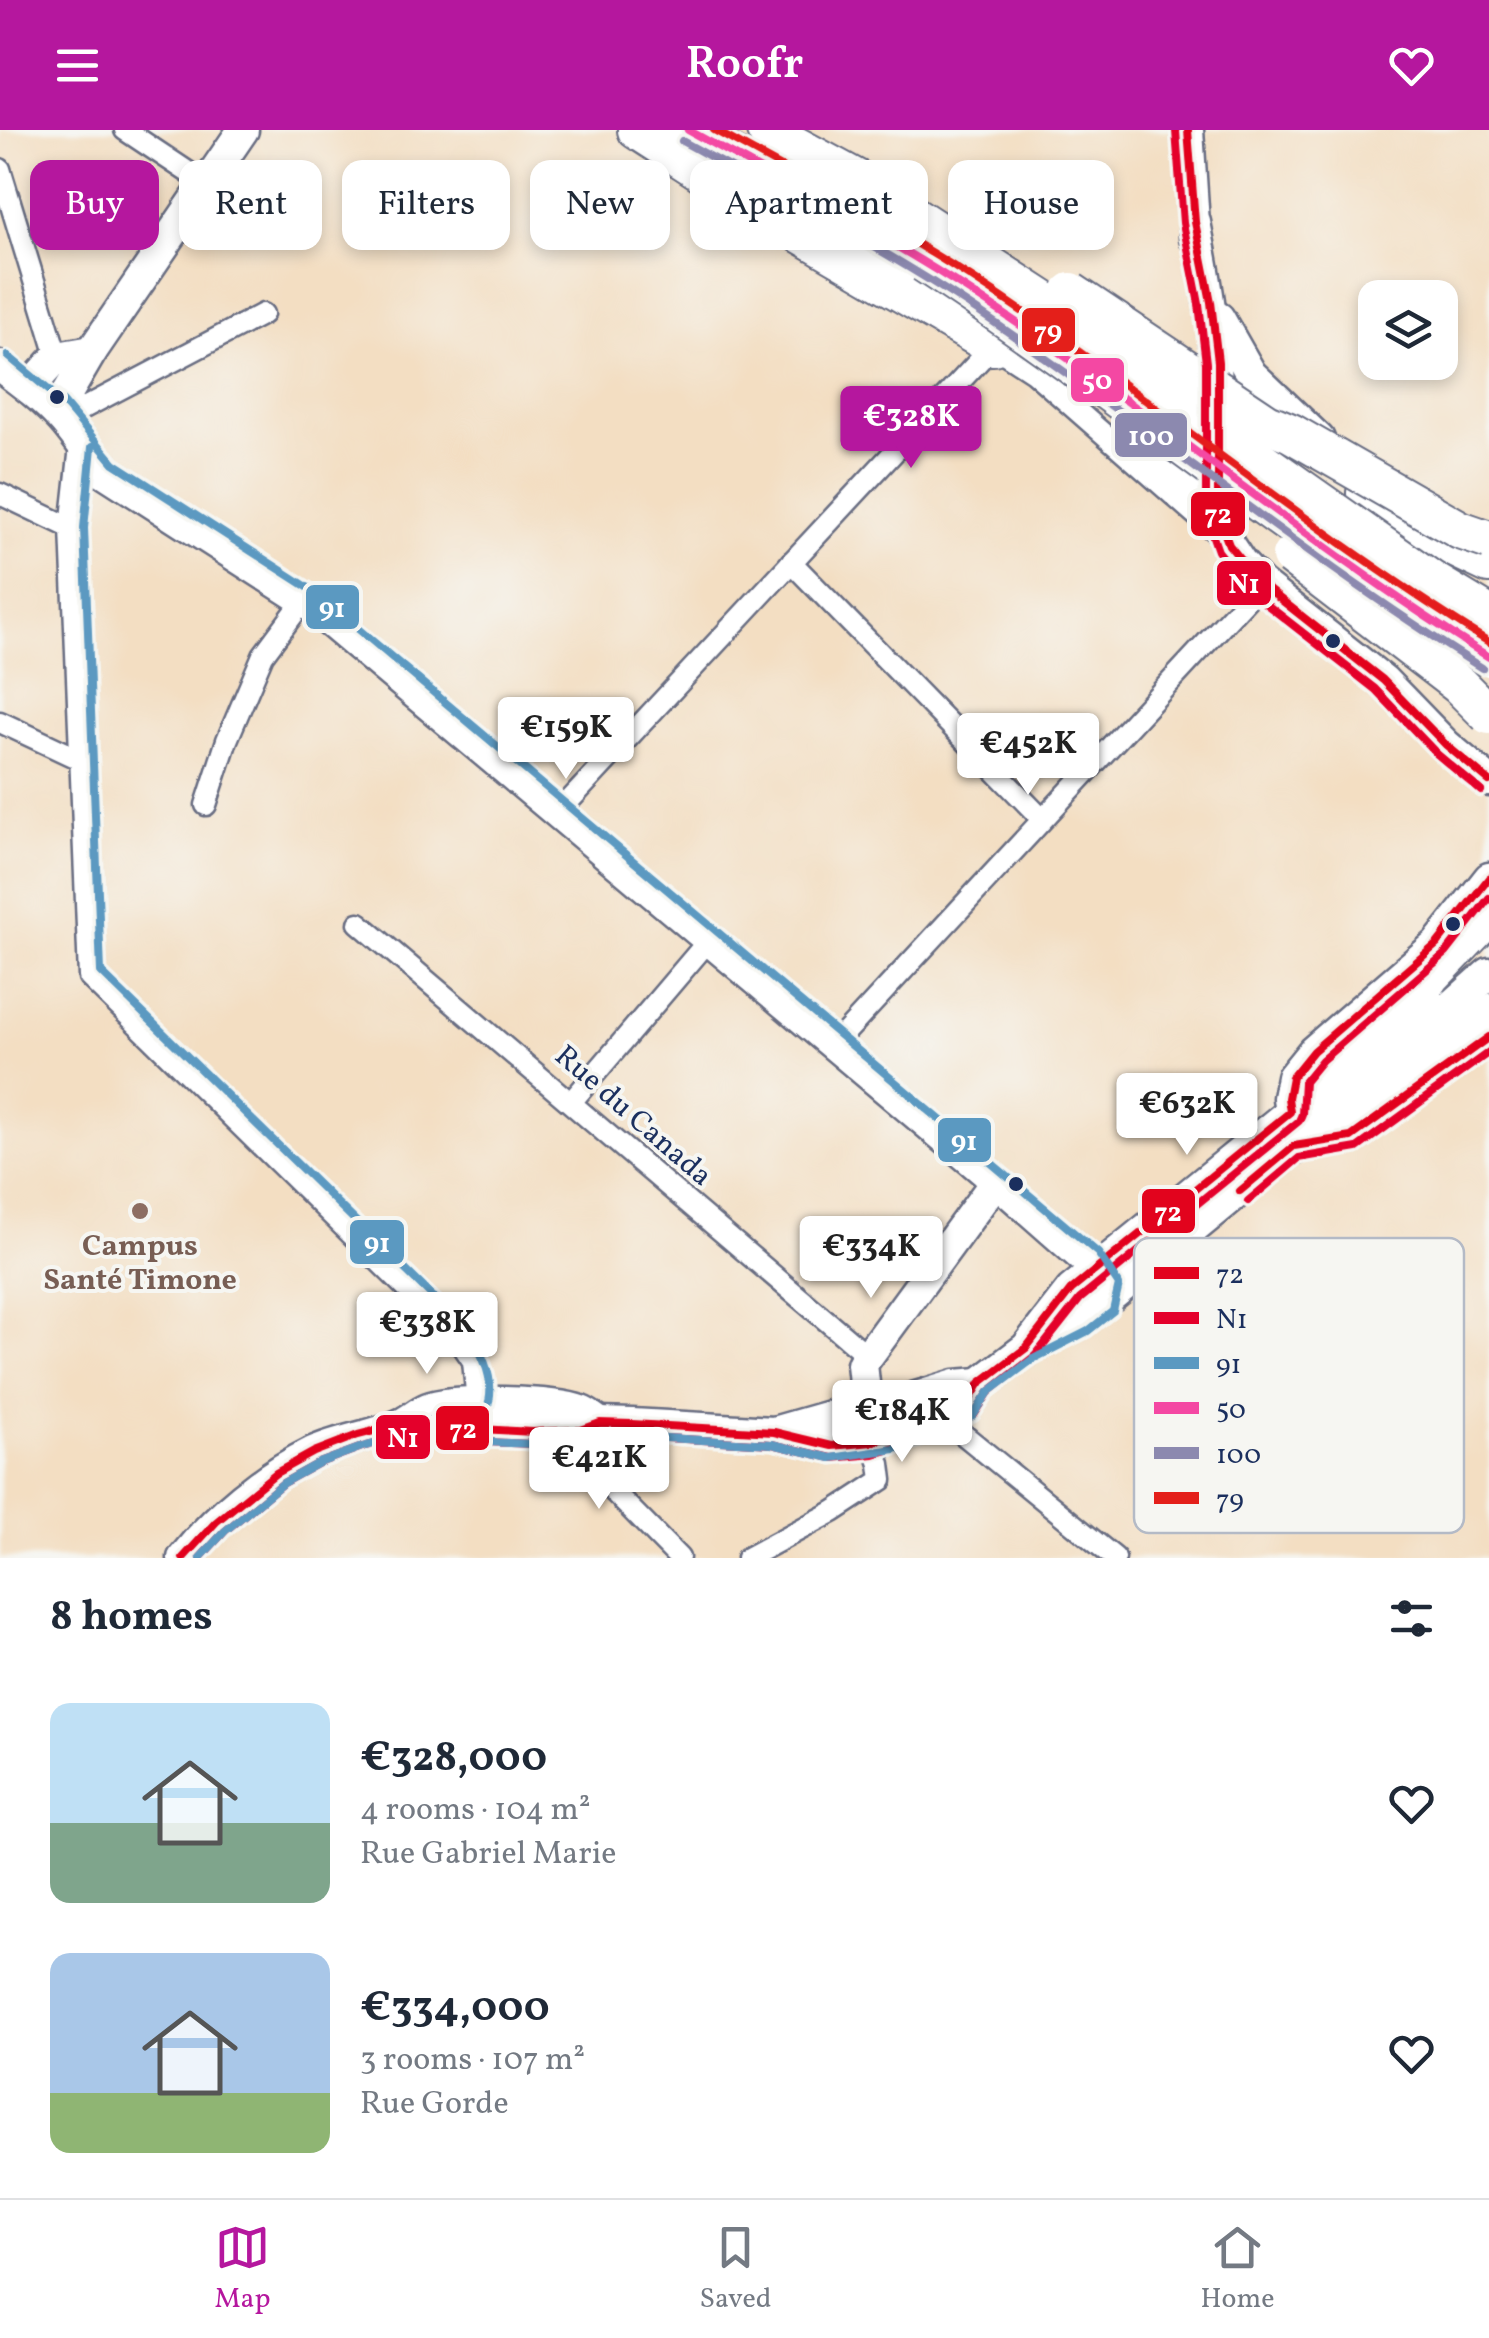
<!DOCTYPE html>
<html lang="en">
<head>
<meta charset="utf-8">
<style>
	body { margin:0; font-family:Vollkorn,serif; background:#f6f6f7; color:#1f2937; height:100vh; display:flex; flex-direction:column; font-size:38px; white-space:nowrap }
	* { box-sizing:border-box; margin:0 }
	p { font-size:32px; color:#747a83 }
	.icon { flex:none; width:55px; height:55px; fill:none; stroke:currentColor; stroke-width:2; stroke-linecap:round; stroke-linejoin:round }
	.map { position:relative; height:1428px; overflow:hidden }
	.drawer { display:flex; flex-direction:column; background:#fff; flex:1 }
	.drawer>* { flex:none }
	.top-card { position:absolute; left:30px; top:30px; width:1430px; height:90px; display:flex; gap:20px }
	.tools { position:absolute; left:1358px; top:150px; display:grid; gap:20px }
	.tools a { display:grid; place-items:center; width:100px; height:100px; border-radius:20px; background:#fff; box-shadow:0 5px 15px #0003; font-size:50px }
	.price { position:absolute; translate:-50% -85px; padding:0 22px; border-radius:10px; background:#fff; color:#222; font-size:32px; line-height:65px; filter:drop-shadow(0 2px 5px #0008) }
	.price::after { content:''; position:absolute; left:50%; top:60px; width:30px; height:22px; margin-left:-15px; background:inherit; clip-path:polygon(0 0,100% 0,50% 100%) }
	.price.active { background:#b5179e; color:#fff }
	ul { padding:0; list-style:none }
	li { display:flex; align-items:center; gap:30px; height:250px; padding:0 50px }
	li span { display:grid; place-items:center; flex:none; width:280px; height:200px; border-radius:20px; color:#555 }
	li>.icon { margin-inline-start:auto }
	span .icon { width:120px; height:120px; fill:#fffc; stroke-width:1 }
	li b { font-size:42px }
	h2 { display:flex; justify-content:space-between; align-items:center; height:120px; padding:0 50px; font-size:42px }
	.chip { padding:0 35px; border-radius:20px; background:#fff; box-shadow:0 5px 15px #0003; font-size:35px; line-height:90px }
	.chip.active { background:#b5179e; color:#fff }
	header { display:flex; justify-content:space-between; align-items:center; height:130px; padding:0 50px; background:#b5179e; color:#fff; font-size:45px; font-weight:600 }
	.tab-bar { display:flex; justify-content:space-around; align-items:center; height:140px; border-top:2px solid #e0e1e3; background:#fff; font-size:28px; color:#747a83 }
	.tab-bar a { display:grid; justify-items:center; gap:5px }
	.tab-bar .active { color:#b5179e }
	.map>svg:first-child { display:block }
</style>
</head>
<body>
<header><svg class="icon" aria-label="menu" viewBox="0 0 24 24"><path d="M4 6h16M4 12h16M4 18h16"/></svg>Roofr<svg class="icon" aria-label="heart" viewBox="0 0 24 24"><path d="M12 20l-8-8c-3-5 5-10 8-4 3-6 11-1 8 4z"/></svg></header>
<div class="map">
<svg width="1489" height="1428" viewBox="0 0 1489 1428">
	<rect width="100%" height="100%" fill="#f6f6f2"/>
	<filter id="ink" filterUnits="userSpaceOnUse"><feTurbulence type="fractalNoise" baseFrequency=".01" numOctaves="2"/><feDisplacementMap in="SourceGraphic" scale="20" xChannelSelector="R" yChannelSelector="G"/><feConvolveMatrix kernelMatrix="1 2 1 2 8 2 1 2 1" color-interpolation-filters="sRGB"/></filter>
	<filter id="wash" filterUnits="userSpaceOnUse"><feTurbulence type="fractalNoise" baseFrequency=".0048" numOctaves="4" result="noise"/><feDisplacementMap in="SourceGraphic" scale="40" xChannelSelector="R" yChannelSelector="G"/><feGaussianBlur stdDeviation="2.25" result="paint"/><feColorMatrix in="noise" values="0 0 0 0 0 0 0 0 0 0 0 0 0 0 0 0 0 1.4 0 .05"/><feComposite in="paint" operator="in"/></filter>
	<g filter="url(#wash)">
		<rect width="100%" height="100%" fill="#f3dec2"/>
	</g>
	<g filter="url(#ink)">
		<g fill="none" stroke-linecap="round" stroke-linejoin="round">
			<g stroke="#676c81" stroke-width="25">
				<g id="street">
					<path d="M 125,0 L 206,54"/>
					<path d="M 0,39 L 60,236"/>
					<path d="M 63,289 L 263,184"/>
					<path d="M 80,316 L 71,398 L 89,847 L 458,1209 L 473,1231 L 477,1272 L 483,1282"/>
					<path d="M 0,364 L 71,398"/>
					<path d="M 791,432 L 1042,689"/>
					<path d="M 0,592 L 81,630"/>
					<path d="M 206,675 L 227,610 L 263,525 L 304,470"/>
					<path d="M 557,684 L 993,216 L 1033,242 L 1221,407"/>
					<path d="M 359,793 L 868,1226"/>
					<path d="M 833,916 L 1261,454"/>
					<path d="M 572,971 L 708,811"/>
					<path d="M 943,1288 L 1115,1428"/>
					<path d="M 555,1302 L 679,1428"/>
					<path d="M 747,1428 L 833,1382 L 882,1350 L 880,1334 L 868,1300"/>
				</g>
			</g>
			<g stroke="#676c81" stroke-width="35">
				<g id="secondary">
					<path d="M 1188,0 L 1195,109"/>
					<path d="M 1195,92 C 1207,154 1218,214 1217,277"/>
					<path d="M 1219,188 L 1251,244 L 1319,309"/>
					<path d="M 0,236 C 21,252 43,268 61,288 C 77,305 88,326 106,343 L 304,470 L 996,1051 L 1097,1140 L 1107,1157 L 1105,1171"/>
					<path d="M 29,258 L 57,227 L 92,221"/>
					<path d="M 63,289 L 68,262 L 92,221 L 243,0"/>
					<path d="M 1216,343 L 1218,386 L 1229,415 L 1241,433 L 1261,454 L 1383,550 L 1446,615 L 1489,651"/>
					<path d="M 1290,982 L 1288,968 L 1292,947 L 1313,921 L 1437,814 L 1489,748"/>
					<path d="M 1384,983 L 1489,907"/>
					<path d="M 1033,1214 L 1081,1191 L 1141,1142 L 1294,1016 L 1489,843"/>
					<path d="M 401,1294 L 431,1300 L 462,1298 L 533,1302 L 581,1300 L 600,1293 L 632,1294 L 774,1302 L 832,1316 L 872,1312 L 920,1298 L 966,1276 L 980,1253 L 1026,1218 L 1071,1160 L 1290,982 L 1427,865"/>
					<path d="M 777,1301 L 840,1283 L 887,1276 L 955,1255 L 980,1253"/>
					<path d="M 891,1307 L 865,1262 L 862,1234 L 996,1051"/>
					<path d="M 183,1428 C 217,1385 264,1346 313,1322 C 342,1309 373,1306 401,1294 C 410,1290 418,1282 428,1278 C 454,1268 554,1271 581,1281 C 587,1283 594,1289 600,1293"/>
				</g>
			</g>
			<g stroke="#676c81" stroke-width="42">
				<g id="highway">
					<path d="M 637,0 L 762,81 L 993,216"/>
					<path d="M 688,0 L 924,133 L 948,152"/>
					<path d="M 766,0 L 862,52"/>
					<path d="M 1143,308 L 1211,363"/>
					<path d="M 1366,363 L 1430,406 L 1489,434"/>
					<path d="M 1409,878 L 1432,845 L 1489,786"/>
					<path d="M 1294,1016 L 1334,997 L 1489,883"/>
				</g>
			</g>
			<use href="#street" stroke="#fff" stroke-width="20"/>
			<use href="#secondary" stroke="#fff" stroke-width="30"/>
			<use href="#highway" stroke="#fff" stroke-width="38"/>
			<g stroke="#676c81" stroke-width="42" stroke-linecap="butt">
				<g id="highway-bridge">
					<path d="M 862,52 L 1051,175 L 1192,282 L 1431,450 L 1489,485"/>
					<path d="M 924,133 C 1117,259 1292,409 1489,527"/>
					<path d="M 1071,162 L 1267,293 L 1291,303 L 1460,400 L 1489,410"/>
					<path d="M 1291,426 L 1459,555 L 1489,585"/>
				</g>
			</g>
			<use href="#highway-bridge" stroke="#fff" stroke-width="38"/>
			<g stroke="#f6f6f2" stroke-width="15">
				<g id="bus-1">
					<path d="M 1188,0 L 1195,92 L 1211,172 L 1218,232 L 1218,386 L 1229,415 L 1261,454 L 1383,550 L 1446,615 L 1489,651"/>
					<path d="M 1240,1061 L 1294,1016 L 1351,1007 L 1489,907"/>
					<path d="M 183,1428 L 216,1392 L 276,1343 L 314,1322 L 358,1305 L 401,1294 L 431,1300 L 462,1298 L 533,1302 L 581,1300 L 600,1293 L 632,1294 L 774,1302 L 832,1316 L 872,1312 L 920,1298 L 966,1276 L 980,1253 L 1026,1218 L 1071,1160 L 1290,982 L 1288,968 L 1292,947 L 1313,921 L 1437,814 L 1489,748"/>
				</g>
			</g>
			<g stroke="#f6f6f2" stroke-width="15">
				<g id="bus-2">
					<path d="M 1176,1 L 1183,93 L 1199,174 L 1206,233 L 1206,387 L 1218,421 L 1252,463 L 1375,559 L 1437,624 L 1481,661"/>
					<path d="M 1248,1071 L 1299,1028 L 1357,1018 L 1489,922"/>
					<path d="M 200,1428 L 225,1401 L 283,1353 L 319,1333 L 362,1317 L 401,1307 L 431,1312 L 462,1311 L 534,1314 L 583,1312 L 602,1306 L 631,1306 L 772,1314 L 832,1328 L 874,1324 L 924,1310 L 974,1285 L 989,1262 L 1035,1226 L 1080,1169 L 1299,991 L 1302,984 L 1304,952 L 1322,930 L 1446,823 L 1489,768"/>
				</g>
			</g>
			<g stroke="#f6f6f2" stroke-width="15">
				<g id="bus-3">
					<path d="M 8,226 L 63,272 L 114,333 L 312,460 L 1098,1123 L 1119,1155 L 1113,1181 L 1088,1201 L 1033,1229 L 989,1262 L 973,1286 L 925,1309 L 895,1319 L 831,1328 L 772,1314 L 631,1306 L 602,1306 L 583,1312 L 534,1314 L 462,1311 L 431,1312 L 401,1307 L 362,1317 L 319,1333 L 283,1353 L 225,1401 L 200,1428"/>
					<path d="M 92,317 L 84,398 L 101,842 L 467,1200 C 482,1222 498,1254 486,1281 L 433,1289 L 400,1307"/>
				</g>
			</g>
			<g stroke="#f6f6f2" stroke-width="15">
				<path id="bus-4" d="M 688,0 C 787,55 888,107 983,170 C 1155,284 1313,418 1489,527"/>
			</g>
			<g stroke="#f6f6f2" stroke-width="15">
				<path id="bus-5" d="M 682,11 C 782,66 884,118 979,182 C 1149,297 1307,429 1482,538"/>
			</g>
			<g stroke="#f6f6f2" stroke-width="15">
				<path id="bus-6" d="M 714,0 C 820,58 927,115 1026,184 C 1182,293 1328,412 1489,512"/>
			</g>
			<use href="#bus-1" stroke="#e2031d" stroke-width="8"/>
			<use href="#bus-2" stroke="#e4002b" stroke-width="8"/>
			<use href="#bus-3" stroke="#5b99c1" stroke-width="8"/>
			<use href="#bus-4" stroke="#f448a3" stroke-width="8"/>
			<use href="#bus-5" stroke="#8c89af" stroke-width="8"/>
			<use href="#bus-6" stroke="#e41f1a" stroke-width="8"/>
		</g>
	</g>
	<g fill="#1b2f5e" stroke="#f6f6f2" stroke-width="4">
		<circle cx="57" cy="267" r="9"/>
		<circle cx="1333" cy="511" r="9"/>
		<circle cx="1453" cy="794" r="9"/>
		<circle cx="1016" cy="1054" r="9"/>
	</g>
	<circle fill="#8d6e63" stroke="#f6f6f2" stroke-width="4" cx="140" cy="1081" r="10"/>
	<g text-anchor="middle" stroke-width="8" stroke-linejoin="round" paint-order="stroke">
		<g font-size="30" fill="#1b2f5e" stroke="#f6f6f2">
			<text transform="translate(634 985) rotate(41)" y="10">Rue du Canada</text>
		</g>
		<g font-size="30" font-weight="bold" fill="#785e54" stroke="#f6f6f2">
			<text x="140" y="1125">Campus<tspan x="140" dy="34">Santé Timone</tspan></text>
		</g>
	</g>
	<rect x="1134" y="1108" width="330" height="295" rx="15" fill="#f6f6f2" stroke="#b4bac6" stroke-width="2.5"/>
	<rect x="1154" y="1137" width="45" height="12" fill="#e2031d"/>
	<rect x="1154" y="1182" width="45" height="12" fill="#e4002b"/>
	<rect x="1154" y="1227" width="45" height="12" fill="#5b99c1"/>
	<rect x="1154" y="1272" width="45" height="12" fill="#f448a3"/>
	<rect x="1154" y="1317" width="45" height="12" fill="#8c89af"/>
	<rect x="1154" y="1362" width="45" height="12" fill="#e41f1a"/>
	<g font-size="28" fill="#1b2f5e">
		<text x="1216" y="1153">72</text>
		<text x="1216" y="1198">N1</text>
		<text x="1216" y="1243">91</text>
		<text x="1216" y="1288">50</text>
		<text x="1216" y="1333">100</text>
		<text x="1216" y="1378">79</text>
	</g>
	<g stroke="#f6f6f2" stroke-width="4">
		<rect x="1020" y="176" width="57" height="48" rx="10" fill="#e41f1a"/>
		<rect x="1069" y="226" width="57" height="48" rx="10" fill="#f448a3"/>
		<rect x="1113" y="281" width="76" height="48" rx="10" fill="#8c89af"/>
		<rect x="1189" y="360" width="58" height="48" rx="10" fill="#e2031d"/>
		<rect x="1215" y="429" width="58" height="48" rx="10" fill="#e4002b"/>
		<rect x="304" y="453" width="57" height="48" rx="10" fill="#5b99c1"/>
		<rect x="936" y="986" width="57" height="48" rx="10" fill="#5b99c1"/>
		<rect x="1140" y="1057" width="57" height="48" rx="10" fill="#e2031d"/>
		<rect x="348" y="1088" width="58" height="48" rx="10" fill="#5b99c1"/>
		<rect x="434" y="1274" width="57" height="48" rx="10" fill="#e2031d"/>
		<rect x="374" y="1283" width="58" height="48" rx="10" fill="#e4002b"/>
	</g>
	<g font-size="28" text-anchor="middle" font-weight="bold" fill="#fff">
		<text x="1048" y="210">79</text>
		<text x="1097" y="259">50</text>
		<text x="1151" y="315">100</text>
		<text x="1218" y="393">72</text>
		<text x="1244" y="463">N1</text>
		<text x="332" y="487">91</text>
		<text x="964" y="1020">91</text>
		<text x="1168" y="1091">72</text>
		<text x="377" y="1122">91</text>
		<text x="463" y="1308">72</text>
		<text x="403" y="1317">N1</text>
	</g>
</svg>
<div class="tools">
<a><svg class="icon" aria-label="layers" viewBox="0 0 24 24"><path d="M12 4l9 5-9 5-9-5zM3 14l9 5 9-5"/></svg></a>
</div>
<b class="price active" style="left:911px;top:341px">€328K</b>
<b class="price" style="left:566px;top:652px">€159K</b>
<b class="price" style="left:1028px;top:668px">€452K</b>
<b class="price" style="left:1187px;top:1028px">€632K</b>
<b class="price" style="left:871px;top:1171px">€334K</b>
<b class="price" style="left:427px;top:1247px">€338K</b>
<b class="price" style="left:902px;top:1335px">€184K</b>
<b class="price" style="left:599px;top:1382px">€421K</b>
<div class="top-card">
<a class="chip active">Buy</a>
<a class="chip">Rent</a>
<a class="chip">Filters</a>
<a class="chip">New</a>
<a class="chip">Apartment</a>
<a class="chip">House</a>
</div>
</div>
<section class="drawer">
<h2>8 homes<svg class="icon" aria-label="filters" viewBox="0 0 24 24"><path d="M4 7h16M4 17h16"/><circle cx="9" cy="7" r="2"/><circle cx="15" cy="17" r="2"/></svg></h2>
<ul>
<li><span style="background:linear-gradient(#bfe0f5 60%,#7fa58c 0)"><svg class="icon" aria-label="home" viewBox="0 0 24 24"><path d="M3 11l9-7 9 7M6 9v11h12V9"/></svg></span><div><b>€328,000</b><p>4 rooms · 104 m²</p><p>Rue Gabriel Marie</p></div><svg class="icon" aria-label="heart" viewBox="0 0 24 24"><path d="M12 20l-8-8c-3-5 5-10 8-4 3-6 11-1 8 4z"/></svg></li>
<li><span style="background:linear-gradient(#a9c7e8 70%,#8fb573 0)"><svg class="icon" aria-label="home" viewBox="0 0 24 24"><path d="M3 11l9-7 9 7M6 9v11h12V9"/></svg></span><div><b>€334,000</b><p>3 rooms · 107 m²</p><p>Rue Gorde</p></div><svg class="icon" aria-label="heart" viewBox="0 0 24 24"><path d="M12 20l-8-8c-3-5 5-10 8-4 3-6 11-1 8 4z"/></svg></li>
</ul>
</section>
<nav class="tab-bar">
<a class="active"><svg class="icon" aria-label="map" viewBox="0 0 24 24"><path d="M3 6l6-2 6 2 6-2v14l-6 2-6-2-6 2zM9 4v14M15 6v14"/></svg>Map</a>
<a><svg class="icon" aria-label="saved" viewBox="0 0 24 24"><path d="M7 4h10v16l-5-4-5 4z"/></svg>Saved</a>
<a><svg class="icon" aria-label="home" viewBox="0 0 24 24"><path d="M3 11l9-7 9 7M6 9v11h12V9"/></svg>Home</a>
</nav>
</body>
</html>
